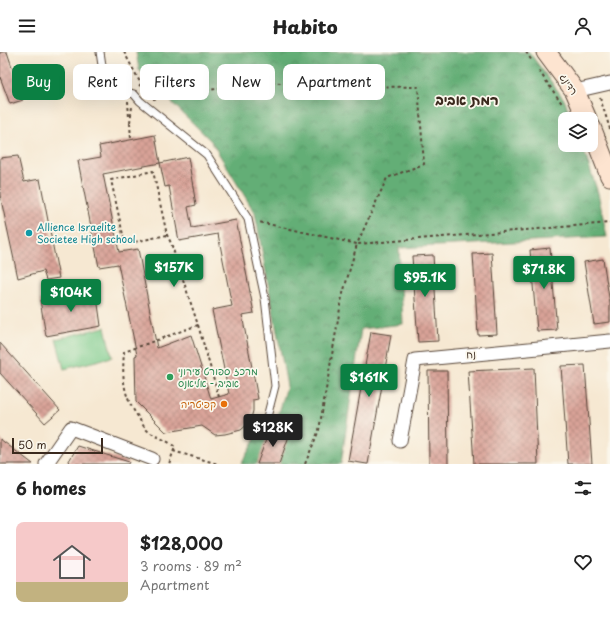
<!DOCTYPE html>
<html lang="en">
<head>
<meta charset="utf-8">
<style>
	body { margin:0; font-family:"Playpen Sans","Playpen Sans Hebrew",sans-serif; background:#f2f2f2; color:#222; height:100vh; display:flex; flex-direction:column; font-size:15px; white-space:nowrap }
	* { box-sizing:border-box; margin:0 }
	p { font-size:13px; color:#767676 }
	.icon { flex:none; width:22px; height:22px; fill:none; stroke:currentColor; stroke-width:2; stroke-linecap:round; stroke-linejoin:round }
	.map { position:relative; height:412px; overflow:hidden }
	.sheet { display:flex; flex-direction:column; background:#fff; flex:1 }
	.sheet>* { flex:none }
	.banner { position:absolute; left:12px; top:12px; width:400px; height:36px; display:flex; gap:8px }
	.buttons { position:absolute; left:558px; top:60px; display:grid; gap:8px }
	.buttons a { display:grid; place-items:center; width:40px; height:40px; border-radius:8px; background:#fff; box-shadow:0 4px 16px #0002; font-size:20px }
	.scale { position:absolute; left:12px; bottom:10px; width:91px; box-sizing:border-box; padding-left:4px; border:2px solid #3b2a1e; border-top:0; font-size:11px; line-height:14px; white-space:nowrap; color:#3b2a1e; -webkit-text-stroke:3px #fbf7ec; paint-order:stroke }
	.price { position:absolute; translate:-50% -34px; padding:0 9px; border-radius:4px; background:#0b8043; color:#fff; font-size:13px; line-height:26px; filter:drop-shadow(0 1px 2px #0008) }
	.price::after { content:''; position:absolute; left:50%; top:24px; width:12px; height:9px; margin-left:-6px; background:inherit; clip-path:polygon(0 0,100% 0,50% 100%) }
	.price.current { background:#222; color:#fff }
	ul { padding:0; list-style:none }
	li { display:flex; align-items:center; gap:12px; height:100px; padding:0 16px }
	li+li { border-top:1px solid #e0e0e0 }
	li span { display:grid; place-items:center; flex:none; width:112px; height:80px; border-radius:8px; color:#555 }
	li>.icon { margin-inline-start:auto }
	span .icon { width:48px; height:48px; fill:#fffc; stroke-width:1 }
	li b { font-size:17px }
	h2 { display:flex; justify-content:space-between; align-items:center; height:48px; padding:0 16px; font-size:17px }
	.tag { padding:0 14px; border-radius:8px; background:#fff; box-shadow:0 4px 16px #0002; font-size:14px; line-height:36px }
	.tag.current { background:#0b8043; color:#fff }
	header { display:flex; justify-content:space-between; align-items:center; height:52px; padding:0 16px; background:#fff; font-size:18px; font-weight:800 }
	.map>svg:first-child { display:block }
</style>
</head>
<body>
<header><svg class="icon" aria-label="menu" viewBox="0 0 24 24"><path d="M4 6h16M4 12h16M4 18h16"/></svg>Habito<svg class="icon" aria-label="person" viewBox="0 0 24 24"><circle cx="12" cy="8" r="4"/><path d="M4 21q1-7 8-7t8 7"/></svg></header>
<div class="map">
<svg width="610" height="412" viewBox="0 0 610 412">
	<defs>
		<pattern id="forest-crowns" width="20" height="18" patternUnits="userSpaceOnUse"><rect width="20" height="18" fill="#63ae76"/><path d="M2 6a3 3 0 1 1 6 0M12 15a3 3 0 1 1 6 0" fill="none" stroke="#538e60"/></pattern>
		<pattern id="building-cross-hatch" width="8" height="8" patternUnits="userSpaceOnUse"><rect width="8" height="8" fill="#d9a398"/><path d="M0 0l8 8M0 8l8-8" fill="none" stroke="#b1857b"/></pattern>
	</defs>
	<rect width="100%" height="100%" fill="#fbf7ec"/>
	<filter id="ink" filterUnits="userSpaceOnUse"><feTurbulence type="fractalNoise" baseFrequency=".025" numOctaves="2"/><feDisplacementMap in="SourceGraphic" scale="8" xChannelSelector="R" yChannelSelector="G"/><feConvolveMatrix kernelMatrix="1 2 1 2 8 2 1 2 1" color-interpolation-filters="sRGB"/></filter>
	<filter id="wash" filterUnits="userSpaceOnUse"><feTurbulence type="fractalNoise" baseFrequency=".012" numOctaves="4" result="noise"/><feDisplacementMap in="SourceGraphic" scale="16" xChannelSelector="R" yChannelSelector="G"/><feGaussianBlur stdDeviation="0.9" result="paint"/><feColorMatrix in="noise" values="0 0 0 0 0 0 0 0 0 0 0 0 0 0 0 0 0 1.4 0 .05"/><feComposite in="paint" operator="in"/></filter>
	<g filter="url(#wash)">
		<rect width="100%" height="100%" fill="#f6e8d2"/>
		<path fill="url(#forest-crowns)" stroke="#4f6c4a" d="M 136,0 L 529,0 L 564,47 L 572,67 L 565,67 L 565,93 L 582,93 L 598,141 L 607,185 L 399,196 L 403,272 L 361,277 L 341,412 L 241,412 L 261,376 L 276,371 L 287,334 L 255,161 L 211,89 L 139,18 Z"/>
		<path fill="#7aca8a" stroke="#5a7a54" d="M 105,275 L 112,305 L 64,317 L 56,287 Z"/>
		<g id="blocks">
			<g fill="url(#building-cross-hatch)" fill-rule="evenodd">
				<path d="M 0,0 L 7,0 L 23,48 L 10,52 L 0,25 Z"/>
				<path d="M 155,83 L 160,111 L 188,105 L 196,153 L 188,155 L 192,176 L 236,168 L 254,261 L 242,263 L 258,347 L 253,348 L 253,359 L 250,370 L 241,378 L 225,382 L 215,383 L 202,374 L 166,380 L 136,350 L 135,304 L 137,303 L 118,212 L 99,215 L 78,109 L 101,105 L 99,94 ZM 160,111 L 165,135 L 169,134 L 179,189 L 218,182 L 232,254 L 212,258 L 229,342 L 211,347 L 191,283 L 157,296 L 138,197 L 119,200 L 103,122 Z"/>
				<path d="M 18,104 L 24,130 L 40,127 L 59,226 L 46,228 L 43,219 L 18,226 L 0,143 L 0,106 Z"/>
				<path d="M 550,196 L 557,278 L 537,279 L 530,198 Z"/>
				<path d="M 492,201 L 497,282 L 478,283 L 473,202 Z"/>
				<path d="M 433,203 L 438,289 L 418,290 L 412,204 Z"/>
				<path d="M 603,207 L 610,252 L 610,270 L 594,272 L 584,210 Z"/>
				<path d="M 96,238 L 101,274 L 46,284 L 40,248 Z"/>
				<path d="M 371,280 L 391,283 L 368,412 L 367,412 L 348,409 Z"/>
				<path d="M 0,291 L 60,358 L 45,371 L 0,321 Z"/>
				<path d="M 585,313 L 592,412 L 568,412 L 561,314 Z"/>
				<path d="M 534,316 L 538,412 L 474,412 L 468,319 Z"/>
				<path d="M 428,319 L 447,319 L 448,412 L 429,412 Z"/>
				<path d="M 270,377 L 289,384 L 279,412 L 257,412 Z"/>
				<path d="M 0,387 L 33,412 L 0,412 Z"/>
				<path d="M 78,394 L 129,410 L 128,412 L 67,412 Z"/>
			</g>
		</g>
	</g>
	<g filter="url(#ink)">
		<use href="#blocks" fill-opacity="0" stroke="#574639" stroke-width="1"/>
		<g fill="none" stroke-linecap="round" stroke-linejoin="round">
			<g stroke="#574639" stroke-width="9">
				<g id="lane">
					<path d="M 103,20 L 127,40 L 134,42 L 140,49 L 207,103 L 248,167 L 265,246 L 275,334 L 265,373"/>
					<path d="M 82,26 L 103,20 L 100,0"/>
				</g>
			</g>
			<g stroke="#574639" stroke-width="15">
				<g id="street">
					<path d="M 575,39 L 610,31"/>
					<path d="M 400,389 L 415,308 L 610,289"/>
					<path d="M 46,412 L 71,376 L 152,407"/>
				</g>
			</g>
			<g stroke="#574639" stroke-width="21">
				<g id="secondary">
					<path d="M 546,0 L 575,39 L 587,67"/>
					<path d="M 591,75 L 610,124"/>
				</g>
			</g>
			<g stroke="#574639" stroke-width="2" stroke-dasharray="3 3" stroke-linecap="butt">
				<path d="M 124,0 L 141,32 L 139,34"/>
				<path d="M 526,0 L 532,9"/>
				<path d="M 539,19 L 563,53"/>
				<path d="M 600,46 L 610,77"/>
				<path d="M 153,47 L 260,30 L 345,34 L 418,35 L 424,112 L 387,126 L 357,192 L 259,170"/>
				<path d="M 128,49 L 129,66"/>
				<path d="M 130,70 L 132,55"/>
				<path d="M 130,71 L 131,88"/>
				<path d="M 167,183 L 125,192 L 111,128 L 153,119 L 167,183 L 171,191 L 198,273 L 124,300 C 122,326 123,345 139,366 C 141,370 144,376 148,379 C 156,385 167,388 175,395 L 169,412"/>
				<path d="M 198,273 L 219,345"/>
				<path d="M 173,399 L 218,412"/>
				<path d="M 305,412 L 319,378 L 342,245 L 357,192 L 610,171"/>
			</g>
			<use href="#lane" stroke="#fff" stroke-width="7"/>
			<use href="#street" stroke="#fff" stroke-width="13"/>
			<use href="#secondary" stroke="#fde4d0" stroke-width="19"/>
		</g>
	</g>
	<circle fill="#0f9aa8" stroke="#fbf7ec" stroke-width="1.5" cx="29" cy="181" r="4"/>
	<circle fill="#2e9e5b" stroke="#fbf7ec" stroke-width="1.5" cx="170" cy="325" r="4"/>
	<circle fill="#e8710a" stroke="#fbf7ec" stroke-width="1.5" cx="224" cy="352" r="4"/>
	<g text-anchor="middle" stroke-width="3.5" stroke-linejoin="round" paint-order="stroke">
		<g font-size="10" fill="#3b2a1e" stroke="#fbf7ec">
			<text transform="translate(569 32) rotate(56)" y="4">רדינג</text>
			<text transform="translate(471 302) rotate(-5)" y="4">נח</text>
		</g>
		<g font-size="10" fill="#0d838f" stroke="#fbf7ec" text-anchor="start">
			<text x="37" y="179">Allience Israelite<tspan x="37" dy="12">Societee High school</tspan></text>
		</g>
		<g font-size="10" fill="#27864d" stroke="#fbf7ec" text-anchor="start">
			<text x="178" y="323">מרכז ספורט עירוני<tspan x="178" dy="12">אביב - אליאנס</tspan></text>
		</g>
		<g font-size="10" fill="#c56008" stroke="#fbf7ec" text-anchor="end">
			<text x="216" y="356">קפיטריה</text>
		</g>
		<g font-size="14" font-weight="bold" fill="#3b2a1e" stroke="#fbf7ec">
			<text x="467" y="53">רמת אביב</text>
		</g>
	</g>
</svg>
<div class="buttons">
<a><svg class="icon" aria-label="layers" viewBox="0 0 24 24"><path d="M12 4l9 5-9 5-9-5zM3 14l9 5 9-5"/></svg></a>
</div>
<div class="scale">50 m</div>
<b class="price" style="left:174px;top:236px">$157K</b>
<b class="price" style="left:544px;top:238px">$71.8K</b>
<b class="price" style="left:425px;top:246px">$95.1K</b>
<b class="price" style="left:71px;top:261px">$104K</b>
<b class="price" style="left:369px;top:346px">$161K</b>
<b class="price current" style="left:273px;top:396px">$128K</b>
<div class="banner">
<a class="tag current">Buy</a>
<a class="tag">Rent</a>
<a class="tag">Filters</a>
<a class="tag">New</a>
<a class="tag">Apartment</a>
</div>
</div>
<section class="sheet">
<h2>6 homes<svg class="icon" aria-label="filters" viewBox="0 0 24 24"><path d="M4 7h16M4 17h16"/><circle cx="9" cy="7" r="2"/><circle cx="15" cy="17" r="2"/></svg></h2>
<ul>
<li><span style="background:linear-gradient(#f6c9c9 75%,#c2b280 0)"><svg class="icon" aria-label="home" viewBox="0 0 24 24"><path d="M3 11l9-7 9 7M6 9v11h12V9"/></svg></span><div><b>$128,000</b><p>3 rooms · 89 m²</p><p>Apartment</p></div><svg class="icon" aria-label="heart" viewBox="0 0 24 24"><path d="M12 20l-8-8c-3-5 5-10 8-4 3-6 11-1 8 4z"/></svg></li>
</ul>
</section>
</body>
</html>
